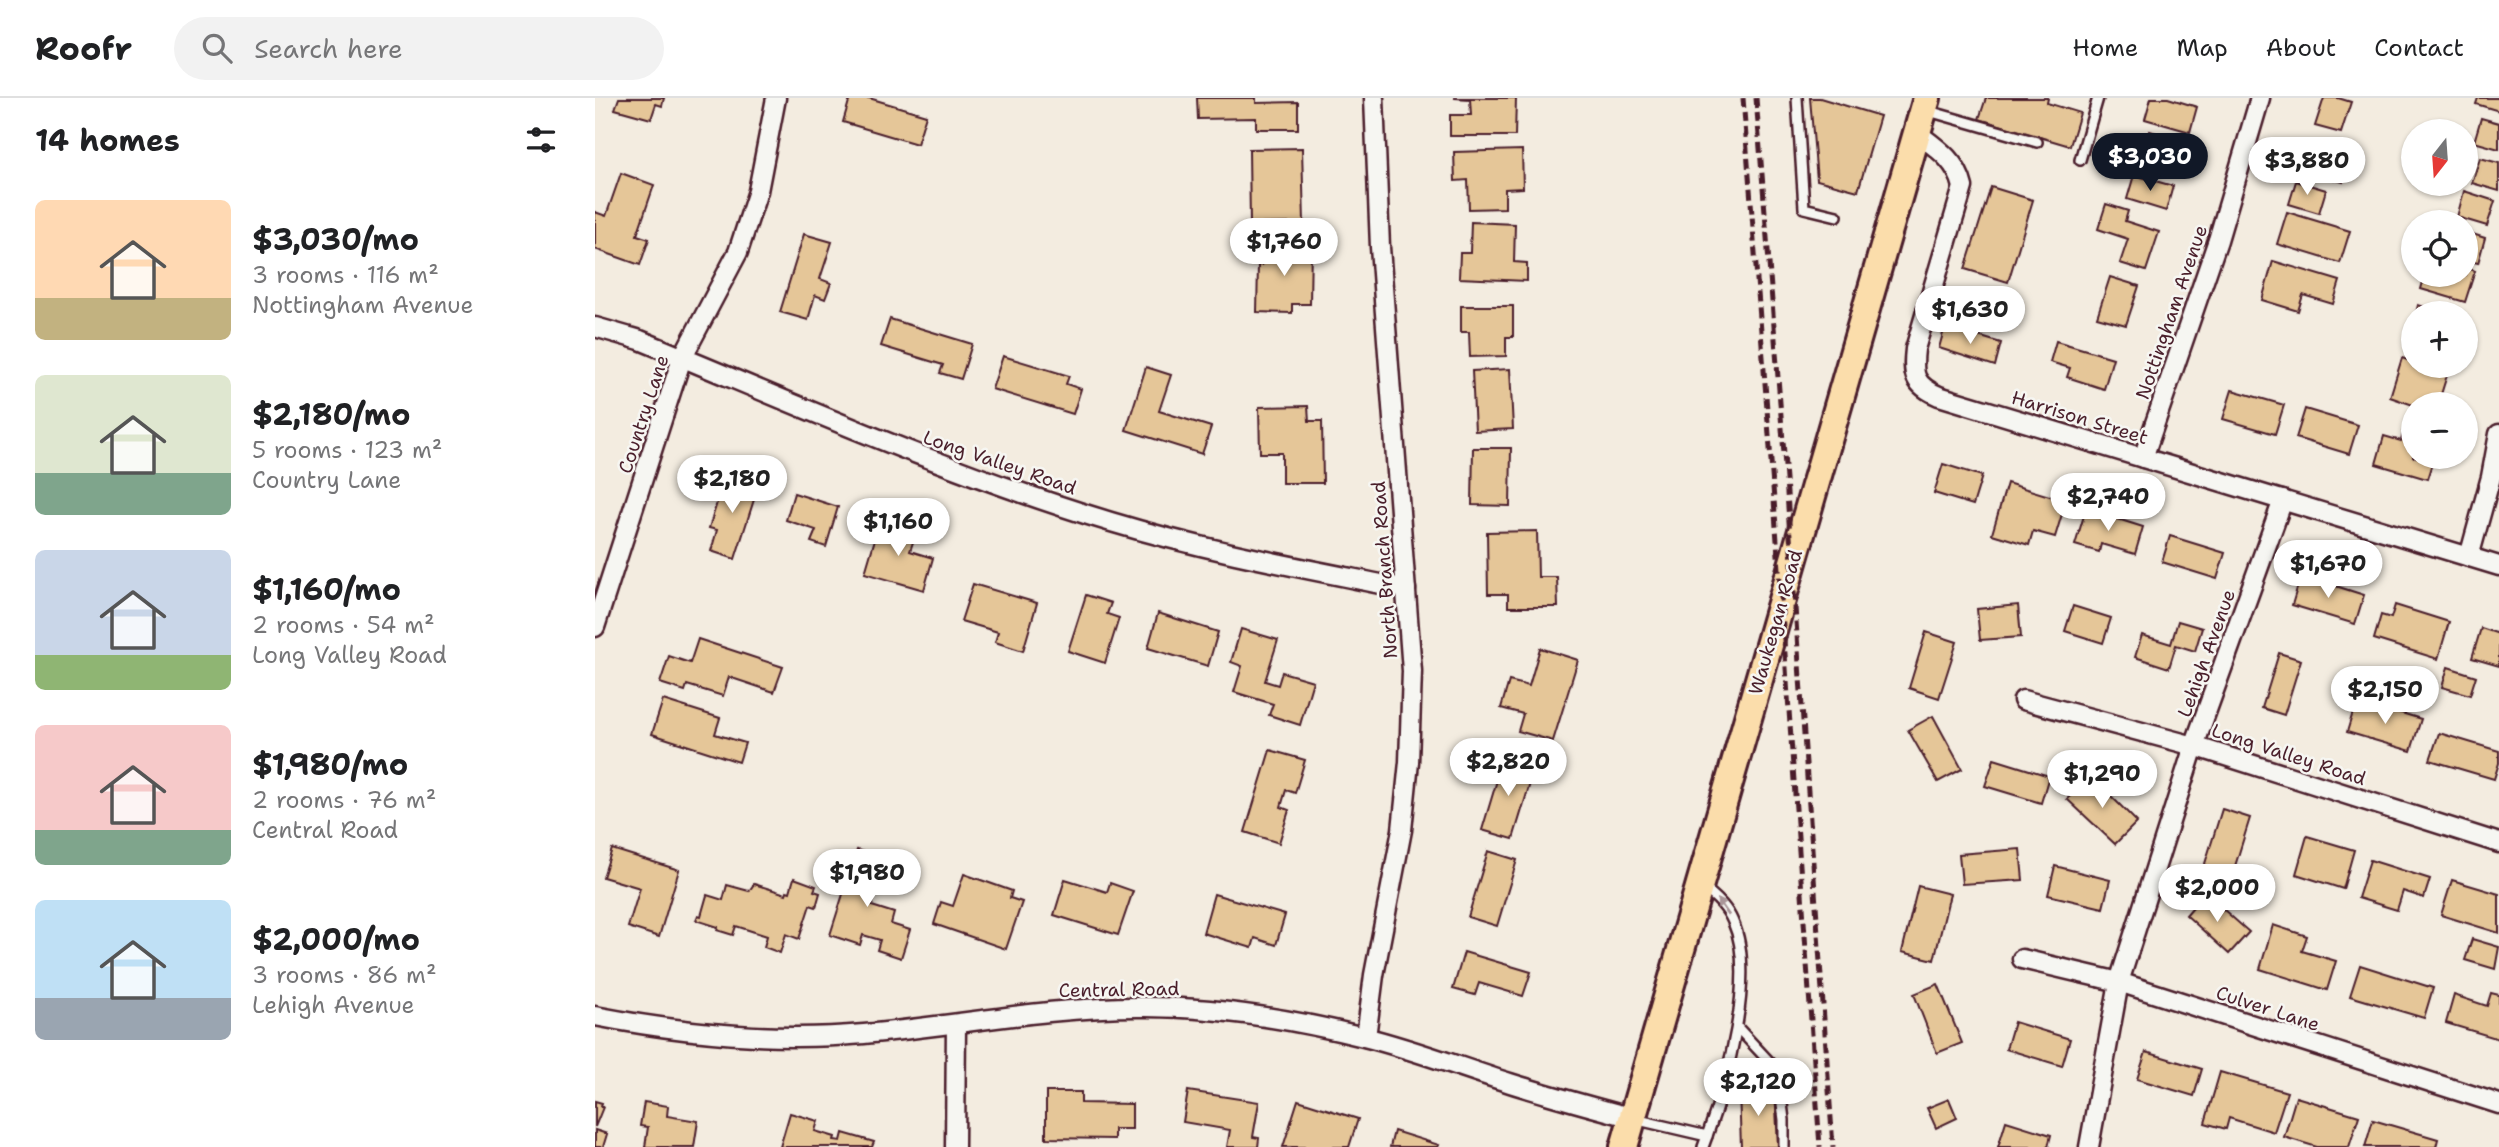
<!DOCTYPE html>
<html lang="en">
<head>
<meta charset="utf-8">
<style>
	body { margin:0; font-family:"Shantell Sans",sans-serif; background:#f2f2f2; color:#202124; height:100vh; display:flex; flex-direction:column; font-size:26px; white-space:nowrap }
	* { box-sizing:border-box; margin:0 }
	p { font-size:23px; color:#757577 }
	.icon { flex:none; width:38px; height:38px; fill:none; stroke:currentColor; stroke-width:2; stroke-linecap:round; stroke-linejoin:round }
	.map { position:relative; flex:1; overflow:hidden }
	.panel { display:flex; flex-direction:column; background:#fff; width:595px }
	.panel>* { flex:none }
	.needle { width:46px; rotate:197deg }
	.fabs { position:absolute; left:1806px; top:21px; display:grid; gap:14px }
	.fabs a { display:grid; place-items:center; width:77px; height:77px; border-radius:50%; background:#fff; box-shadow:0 2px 5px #0004; font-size:35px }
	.price { position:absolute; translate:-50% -60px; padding:0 16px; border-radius:24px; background:#fff; color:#222; font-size:23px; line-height:46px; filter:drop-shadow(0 2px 4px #0008) }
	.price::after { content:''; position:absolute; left:50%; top:42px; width:21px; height:16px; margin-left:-10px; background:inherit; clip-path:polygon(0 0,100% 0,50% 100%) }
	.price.current { background:#111827; color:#fff }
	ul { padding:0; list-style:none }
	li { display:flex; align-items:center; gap:21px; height:175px; padding:0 35px }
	li span { display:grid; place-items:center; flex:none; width:196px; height:140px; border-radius:10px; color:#555 }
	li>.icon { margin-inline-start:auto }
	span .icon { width:84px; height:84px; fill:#fffc; stroke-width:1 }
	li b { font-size:30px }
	h2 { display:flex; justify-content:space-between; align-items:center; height:84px; padding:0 35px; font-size:30px }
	header { display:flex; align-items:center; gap:42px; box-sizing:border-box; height:98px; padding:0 35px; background:#fff; border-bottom:2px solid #e0e0e0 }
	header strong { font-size:33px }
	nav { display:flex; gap:38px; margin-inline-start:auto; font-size:24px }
	.search { width:490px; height:63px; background:#f2f2f2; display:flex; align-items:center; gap:18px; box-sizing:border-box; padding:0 24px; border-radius:38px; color:#757577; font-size:26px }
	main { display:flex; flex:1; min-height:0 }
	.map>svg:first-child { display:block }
</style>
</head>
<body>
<header>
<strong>Roofr</strong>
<div class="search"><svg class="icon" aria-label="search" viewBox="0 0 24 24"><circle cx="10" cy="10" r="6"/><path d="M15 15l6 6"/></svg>Search here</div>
<nav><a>Home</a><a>Map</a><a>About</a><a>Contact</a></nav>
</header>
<main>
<section class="panel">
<h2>14 homes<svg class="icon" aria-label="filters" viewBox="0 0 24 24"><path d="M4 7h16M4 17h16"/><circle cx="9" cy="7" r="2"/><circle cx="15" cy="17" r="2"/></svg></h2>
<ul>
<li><span style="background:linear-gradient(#ffd9b3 70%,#c2b280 0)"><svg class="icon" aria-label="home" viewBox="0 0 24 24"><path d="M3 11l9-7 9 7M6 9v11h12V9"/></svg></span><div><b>$3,030/mo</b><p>3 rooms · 116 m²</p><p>Nottingham Avenue</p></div></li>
<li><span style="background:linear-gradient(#dfe7d0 70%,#7fa58c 0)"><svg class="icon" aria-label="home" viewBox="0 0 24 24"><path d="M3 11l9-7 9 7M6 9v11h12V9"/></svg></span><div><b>$2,180/mo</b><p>5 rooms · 123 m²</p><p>Country Lane</p></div></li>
<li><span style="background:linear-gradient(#c9d6e8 75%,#8fb573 0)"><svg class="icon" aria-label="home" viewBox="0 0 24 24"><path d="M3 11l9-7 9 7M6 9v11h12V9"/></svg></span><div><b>$1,160/mo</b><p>2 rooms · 54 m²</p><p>Long Valley Road</p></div></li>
<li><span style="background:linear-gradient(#f6c9c9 75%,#7fa58c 0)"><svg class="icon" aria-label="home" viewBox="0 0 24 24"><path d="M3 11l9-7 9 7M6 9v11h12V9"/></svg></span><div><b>$1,980/mo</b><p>2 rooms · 76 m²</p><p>Central Road</p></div></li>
<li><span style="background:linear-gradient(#bfe0f5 70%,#9aa5b1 0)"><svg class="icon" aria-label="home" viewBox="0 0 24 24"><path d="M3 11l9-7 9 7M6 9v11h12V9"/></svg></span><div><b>$2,000/mo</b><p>3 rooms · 86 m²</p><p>Lehigh Avenue</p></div></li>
</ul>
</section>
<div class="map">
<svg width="1904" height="1049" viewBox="0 0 1904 1049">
	<rect width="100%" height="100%" fill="#f3ece0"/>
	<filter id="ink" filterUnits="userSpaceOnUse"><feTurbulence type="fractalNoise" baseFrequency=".0143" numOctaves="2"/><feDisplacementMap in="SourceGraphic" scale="14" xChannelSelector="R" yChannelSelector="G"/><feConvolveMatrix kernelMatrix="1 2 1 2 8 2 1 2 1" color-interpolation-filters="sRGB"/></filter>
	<g filter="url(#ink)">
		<g fill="#e5c698" stroke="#4a1f2b" stroke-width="2">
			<path d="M 24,0 L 69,0 L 67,8 L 61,6 L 56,21 L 20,11 Z"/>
			<path d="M 255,0 L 274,0 L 331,17 L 322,46 L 248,24 Z"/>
			<path d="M 602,0 L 661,0 L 661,5 L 703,4 L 703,31 L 661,31 L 661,20 L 603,21 Z"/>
			<path d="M 859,0 L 921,0 L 920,38 L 855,38 L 855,17 L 876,17 L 875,1 Z"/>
			<path d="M 1215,0 L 1225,0 L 1285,18 L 1263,93 L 1222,82 Z"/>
			<path d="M 1391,0 L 1453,0 L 1452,5 L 1485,15 L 1475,48 L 1384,21 Z"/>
			<path d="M 1556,0 L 1573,0 L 1602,9 L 1595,34 L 1550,21 Z"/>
			<path d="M 1729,0 L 1743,0 L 1756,4 L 1746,35 L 1720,28 Z"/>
			<path d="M 1883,0 L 1904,0 L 1904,13 L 1881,6 Z"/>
			<path d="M 1886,20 L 1904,25 L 1904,51 L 1879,44 Z"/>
			<path d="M 1555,33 L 1591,44 L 1584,68 L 1548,57 Z"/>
			<path d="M 1713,49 L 1755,62 L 1748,84 L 1706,71 Z"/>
			<path d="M 707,50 L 709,125 L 655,126 L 654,51 Z"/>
			<path d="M 927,52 L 928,90 L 910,91 L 910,110 L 874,111 L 873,82 L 860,83 L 859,54 Z"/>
			<path d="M 1885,60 L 1904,65 L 1904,93 L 1877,85 Z"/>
			<path d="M 26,75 L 59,87 L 42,137 L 54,141 L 45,167 L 0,151 L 0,114 L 11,118 Z"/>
			<path d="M 1539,77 L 1578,88 L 1571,113 L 1532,101 Z"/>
			<path d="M 1701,83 L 1731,92 L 1724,115 L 1694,106 Z"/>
			<path d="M 1396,89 L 1438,102 L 1413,184 L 1370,171 Z"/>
			<path d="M 1869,93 L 1900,103 L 1892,128 L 1862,119 Z"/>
			<path d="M 1511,106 L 1533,113 L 1530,123 L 1564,134 L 1551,173 L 1525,165 L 1533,141 L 1503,131 Z"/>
			<path d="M 1692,114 L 1755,133 L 1745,165 L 1682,146 Z"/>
			<path d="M 876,124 L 920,126 L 919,164 L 932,165 L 932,183 L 864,180 L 865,155 L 875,155 Z"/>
			<path d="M 1871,134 L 1890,140 L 1883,165 L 1871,162 Z"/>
			<path d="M 209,136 L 237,144 L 225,181 L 236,185 L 230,201 L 220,197 L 213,222 L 185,214 Z"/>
			<path d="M 668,146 L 716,146 L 715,206 L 697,206 L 697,215 L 662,214 L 663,167 L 667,167 Z"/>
			<path d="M 1678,163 L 1745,183 L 1738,206 L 1708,197 L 1703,213 L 1667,202 Z"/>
			<path d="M 1871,170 L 1880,173 L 1870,204 L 1826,191 L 1830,177 L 1871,177 Z"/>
			<path d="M 1515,179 L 1544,188 L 1531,227 L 1502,219 Z"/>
			<path d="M 1823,207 L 1849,215 L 1821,215 Z"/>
			<path d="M 866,208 L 918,208 L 918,239 L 911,239 L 911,258 L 875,259 L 874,234 L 866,234 Z"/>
			<path d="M 295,221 L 377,246 L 366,281 L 345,275 L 348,267 L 286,248 Z"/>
			<path d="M 1350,228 L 1406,245 L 1400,268 L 1344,250 Z"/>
			<path d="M 1461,243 L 1518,260 L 1509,291 L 1472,279 L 1475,270 L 1455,264 Z"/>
			<path d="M 408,258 L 474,278 L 471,286 L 486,291 L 478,316 L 397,291 Z"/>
			<path d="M 1807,260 L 1818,264 L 1818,268 L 1831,268 L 1853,274 L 1843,306 L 1818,307 L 1795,299 Z"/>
			<path d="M 551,269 L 576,277 L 564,313 L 616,329 L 607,356 L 531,332 Z"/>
			<path d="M 915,271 L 918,331 L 880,333 L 877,273 Z"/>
			<path d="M 1637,292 L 1689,307 L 1680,336 L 1628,321 Z"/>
			<path d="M 713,308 L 714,323 L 727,323 L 728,385 L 687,385 L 687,355 L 665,355 L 664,309 Z"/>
			<path d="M 1710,311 L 1763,327 L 1754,356 L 1701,340 Z"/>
			<path d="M 1810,329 L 1818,332 L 1818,359 L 1839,359 L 1832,381 L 1781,366 L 1789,338 L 1806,343 Z"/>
			<path d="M 878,350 L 916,350 L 915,408 L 877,407 Z"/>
			<path d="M 1348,366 L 1387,378 L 1378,407 L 1339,395 Z"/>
			<path d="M 131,376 L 164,386 L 140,461 L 116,453 L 122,432 L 114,430 Z"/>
			<path d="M 1412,385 L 1471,403 L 1460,439 L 1438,433 L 1434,447 L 1397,436 Z"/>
			<path d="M 199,395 L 243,409 L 231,449 L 216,444 L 221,432 L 191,422 Z"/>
			<path d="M 1491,411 L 1548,429 L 1540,456 L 1506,446 L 1504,454 L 1480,447 Z"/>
			<path d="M 285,424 L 321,435 L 315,453 L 338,460 L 329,492 L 270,475 Z"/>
			<path d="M 942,433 L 943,479 L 962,479 L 963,509 L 913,509 L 913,496 L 893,496 L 892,434 Z"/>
			<path d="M 1575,438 L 1630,455 L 1622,481 L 1567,464 Z"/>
			<path d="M 1706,477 L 1769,497 L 1760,526 L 1697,507 Z"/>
			<path d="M 378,486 L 442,505 L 428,553 L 400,544 L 403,534 L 366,523 Z"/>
			<path d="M 491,497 L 516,505 L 512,516 L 524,520 L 510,565 L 473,553 Z"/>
			<path d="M 1423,507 L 1426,539 L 1385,542 L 1382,511 Z"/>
			<path d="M 1800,507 L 1854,524 L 1843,561 L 1779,541 L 1786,517 L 1796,520 Z"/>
			<path d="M 1478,508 L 1516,520 L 1508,545 L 1470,533 Z"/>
			<path d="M 563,515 L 623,534 L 613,568 L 553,550 Z"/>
			<path d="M 1583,523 L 1607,530 L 1600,553 L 1581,547 L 1574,570 L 1540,559 L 1547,537 L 1576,546 Z"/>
			<path d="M 1886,530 L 1904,536 L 1904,568 L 1877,560 Z"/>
			<path d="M 646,531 L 683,542 L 670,583 L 683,587 L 687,574 L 718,583 L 705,627 L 674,617 L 678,606 L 639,594 L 647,568 L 636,564 Z"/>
			<path d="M 1331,534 L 1362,544 L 1344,600 L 1314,590 Z"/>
			<path d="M 103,541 L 188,569 L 179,594 L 134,579 L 128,598 L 92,587 L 90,593 L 65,585 L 74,558 L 95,565 Z"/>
			<path d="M 945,550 L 983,562 L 958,643 L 923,633 L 928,616 L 906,610 L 914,583 L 934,588 Z"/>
			<path d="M 1684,555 L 1706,562 L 1689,617 L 1667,610 Z"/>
			<path d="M 1853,569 L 1881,578 L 1875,597 L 1847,589 Z"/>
			<path d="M 68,602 L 125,620 L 120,636 L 150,645 L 144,664 L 57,636 Z"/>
			<path d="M 1774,605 L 1826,621 L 1816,653 L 1752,634 L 1759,611 L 1771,615 Z"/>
			<path d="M 1338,618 L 1367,671 L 1343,684 L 1313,632 Z"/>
			<path d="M 1844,635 L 1904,653 L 1904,665 L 1899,681 L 1835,662 Z"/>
			<path d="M 675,652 L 710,662 L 700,695 L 691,692 L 686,709 L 694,712 L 684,745 L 650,734 Z"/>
			<path d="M 909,659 L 940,669 L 918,741 L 887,732 Z"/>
			<path d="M 1399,661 L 1454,678 L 1446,705 L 1390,688 Z"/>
			<path d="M 1496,678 L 1542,724 L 1520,746 L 1472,701 Z"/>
			<path d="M 1627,711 L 1655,720 L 1636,781 L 1608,772 Z"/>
			<path d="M 1712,738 L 1759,752 L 1748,791 L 1701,776 Z"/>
			<path d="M 17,751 L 84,772 L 64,839 L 33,829 L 45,790 L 8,779 Z"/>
			<path d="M 1425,751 L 1428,782 L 1367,786 L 1364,756 Z"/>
			<path d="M 262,752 L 291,761 L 277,808 L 299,815 L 296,826 L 315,832 L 306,860 L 282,852 L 285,842 L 268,837 L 265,847 L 235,837 Z"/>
			<path d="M 893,753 L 922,762 L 902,828 L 873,819 Z"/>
			<path d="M 1775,762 L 1835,781 L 1829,800 L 1808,793 L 1802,812 L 1763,800 Z"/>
			<path d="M 1460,768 L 1515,782 L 1508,810 L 1453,797 Z"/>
			<path d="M 369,776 L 417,793 L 415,800 L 427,804 L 411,851 L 339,826 L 346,804 L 358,808 Z"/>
			<path d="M 199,780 L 221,788 L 219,793 L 225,795 L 221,809 L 215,807 L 204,841 L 191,836 L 185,855 L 169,849 L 172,838 L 141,828 L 138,837 L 122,832 L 123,829 L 101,822 L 103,817 L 106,818 L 112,797 L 128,802 L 132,787 L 154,793 L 159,786 L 191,796 L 192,793 L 195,794 Z"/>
			<path d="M 470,781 L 512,794 L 515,785 L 538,793 L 523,837 L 459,817 Z"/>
			<path d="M 1857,782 L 1904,796 L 1904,835 L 1846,817 Z"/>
			<path d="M 1323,788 L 1355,796 L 1339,862 L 1307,854 Z"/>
			<path d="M 1610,795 L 1654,834 L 1634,856 L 1591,817 Z"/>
			<path d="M 619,796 L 690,817 L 681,847 L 660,840 L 657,850 L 608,835 Z"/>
			<path d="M 1678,827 L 1712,838 L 1707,853 L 1741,863 L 1732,892 L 1665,871 Z"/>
			<path d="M 1877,841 L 1904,849 L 1900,871 L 1870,862 Z"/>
			<path d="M 869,854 L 936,874 L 928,898 L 884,885 L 880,897 L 858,891 Z"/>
			<path d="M 1765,867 L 1838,890 L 1829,920 L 1755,898 Z"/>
			<path d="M 1343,886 L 1367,945 L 1342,955 L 1319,896 Z"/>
			<path d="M 1896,895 L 1904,897 L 1904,941 L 1851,925 L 1859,897 L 1892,908 Z"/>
			<path d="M 1419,924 L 1475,941 L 1467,968 L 1411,951 Z"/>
			<path d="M 1551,954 L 1607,971 L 1599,998 L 1542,981 Z"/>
			<path d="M 1625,974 L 1692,994 L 1679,1034 L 1634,1020 L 1631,1031 L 1610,1025 Z"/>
			<path d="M 1180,991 L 1183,1049 L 1146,1049 L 1144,992 Z"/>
			<path d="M 593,993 L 664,1004 L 658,1039 L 664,1040 L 663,1049 L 632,1049 L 635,1032 L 588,1024 Z"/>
			<path d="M 451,994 L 486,994 L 486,1005 L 537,1006 L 537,1031 L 519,1031 L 519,1041 L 451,1040 Z"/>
			<path d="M 1701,999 L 1764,1018 L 1754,1049 L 1722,1049 L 1689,1039 Z"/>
			<path d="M 1354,1001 L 1362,1020 L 1341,1030 L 1332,1010 Z"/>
			<path d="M 703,1002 L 763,1021 L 754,1049 L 688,1049 Z"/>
			<path d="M 0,1003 L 7,1005 L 6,1009 L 8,1009 L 0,1029 Z"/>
			<path d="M 49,1004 L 73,1008 L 72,1018 L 103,1023 L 99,1049 L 50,1049 L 53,1029 L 45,1028 Z"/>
			<path d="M 195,1015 L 223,1023 L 220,1033 L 240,1039 L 239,1042 L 246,1043 L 248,1035 L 279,1044 L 277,1049 L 185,1049 Z"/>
			<path d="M 1778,1022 L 1843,1041 L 1841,1049 L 1770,1049 Z"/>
			<path d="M 1411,1023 L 1456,1037 L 1453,1049 L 1403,1049 Z"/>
			<path d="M 0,1032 L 12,1036 L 8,1049 L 0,1049 Z"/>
			<path d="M 799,1033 L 844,1047 L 843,1049 L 795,1049 Z"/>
		</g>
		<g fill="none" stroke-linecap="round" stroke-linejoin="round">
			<g stroke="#4a1f2b" stroke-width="14">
				<g id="service">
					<path d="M 1202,0 L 1209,110 L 1242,118"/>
					<path d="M 1330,12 L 1442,44"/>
					<path d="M 1485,62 L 1503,0"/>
					<path d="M 1107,789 C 1120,798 1132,809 1138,824 C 1162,877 1131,986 1112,1038"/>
					<path d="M 1142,929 L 1183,973 L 1189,1022 L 1189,1049"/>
					<path d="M 1039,1021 L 1112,1038 L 1108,1049"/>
				</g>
			</g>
			<g stroke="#4a1f2b" stroke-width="23">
				<g id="minor">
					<path d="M 1322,35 C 1342,50 1362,63 1368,89 L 1320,251 C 1317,277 1319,287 1344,298 L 1904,468"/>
					<path d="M 0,229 L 45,242 C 201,306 354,375 516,424 C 612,453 712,471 811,491"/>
					<path d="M 1548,360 L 1623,142 L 1665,0"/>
					<path d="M 1874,459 L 1896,379 L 1904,336"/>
					<path d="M 0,529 L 87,260 L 143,154 L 163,93 L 181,0"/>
					<path d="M 1428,602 L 1599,648 L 1904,745"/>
					<path d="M 1427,861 L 1524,884 L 1904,1006"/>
					<path d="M 0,918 C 87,935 180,944 269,936 C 361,928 451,909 543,909 C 619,908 696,921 769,939 C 818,951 867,970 915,985 C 956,998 997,1009 1038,1020"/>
					<path d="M 771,939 L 779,877 L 807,732 L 814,664 L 817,573 L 785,149 L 779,0"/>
					<path d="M 360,1049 L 361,926"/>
					<path d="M 1494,1049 L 1524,884 L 1599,648 L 1688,402"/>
				</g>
			</g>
			<g stroke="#4a1f2b" stroke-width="32">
				<path id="primary" d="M 1029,1049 L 1332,0"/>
			</g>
			<use href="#service" stroke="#f6f6f2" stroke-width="9"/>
			<use href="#minor" stroke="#f6f6f2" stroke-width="18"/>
			<use href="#primary" stroke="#fbddab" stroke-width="26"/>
			<g stroke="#4a1f2b" stroke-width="5" stroke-dasharray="10 5" stroke-linecap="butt">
				<path d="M 1148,0 L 1180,415 L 1225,1049"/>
				<path d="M 1161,0 L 1191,381 L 1238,1049"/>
			</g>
		</g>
		<defs><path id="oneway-solid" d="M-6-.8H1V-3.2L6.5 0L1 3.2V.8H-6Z" transform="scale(1.75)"/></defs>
		<use fill="#a99598" href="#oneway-solid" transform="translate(1128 809) rotate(-125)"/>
	</g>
	<g text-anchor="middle" stroke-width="5" stroke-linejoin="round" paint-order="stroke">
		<g font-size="19" fill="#4a1f2b" stroke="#f6f6f2">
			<text transform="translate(1576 214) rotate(-71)" y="7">Nottingham Avenue</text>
			<text transform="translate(48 316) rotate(-72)" y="7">Country Lane</text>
			<text transform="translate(1485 319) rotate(17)" y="7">Harrison Street</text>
			<text transform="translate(405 364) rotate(19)" y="7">Long Valley Road</text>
			<text transform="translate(789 472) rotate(-94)" y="7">North Branch Road</text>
			<text transform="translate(1180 524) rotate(-74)" y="7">Waukegan Road</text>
			<text transform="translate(1611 555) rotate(-70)" y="7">Lehigh Avenue</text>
			<text transform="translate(1694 656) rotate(18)" y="7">Long Valley Road</text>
			<text transform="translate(524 891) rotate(-1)" y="7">Central Road</text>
			<text transform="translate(1673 910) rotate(18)" y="7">Culver Lane</text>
		</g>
	</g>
</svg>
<div class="fabs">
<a><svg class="needle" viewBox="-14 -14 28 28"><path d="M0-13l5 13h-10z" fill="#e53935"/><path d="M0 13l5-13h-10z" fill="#757577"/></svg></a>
<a><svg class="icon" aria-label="locate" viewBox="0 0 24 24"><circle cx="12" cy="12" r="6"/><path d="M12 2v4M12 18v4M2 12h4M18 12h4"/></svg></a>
<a>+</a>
<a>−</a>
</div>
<b class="price current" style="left:1555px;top:95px">$3,030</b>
<b class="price" style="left:1712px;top:99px">$3,880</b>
<b class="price" style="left:689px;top:180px">$1,760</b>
<b class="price" style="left:1375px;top:248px">$1,630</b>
<b class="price" style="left:137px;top:417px">$2,180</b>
<b class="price" style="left:1513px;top:435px">$2,740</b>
<b class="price" style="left:303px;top:460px">$1,160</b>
<b class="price" style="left:1733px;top:502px">$1,670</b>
<b class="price" style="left:1790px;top:628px">$2,150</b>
<b class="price" style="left:913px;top:700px">$2,820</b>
<b class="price" style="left:1507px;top:712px">$1,290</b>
<b class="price" style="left:272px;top:811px">$1,980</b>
<b class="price" style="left:1622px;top:826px">$2,000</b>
<b class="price" style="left:1163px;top:1020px">$2,120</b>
</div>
</main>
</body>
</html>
